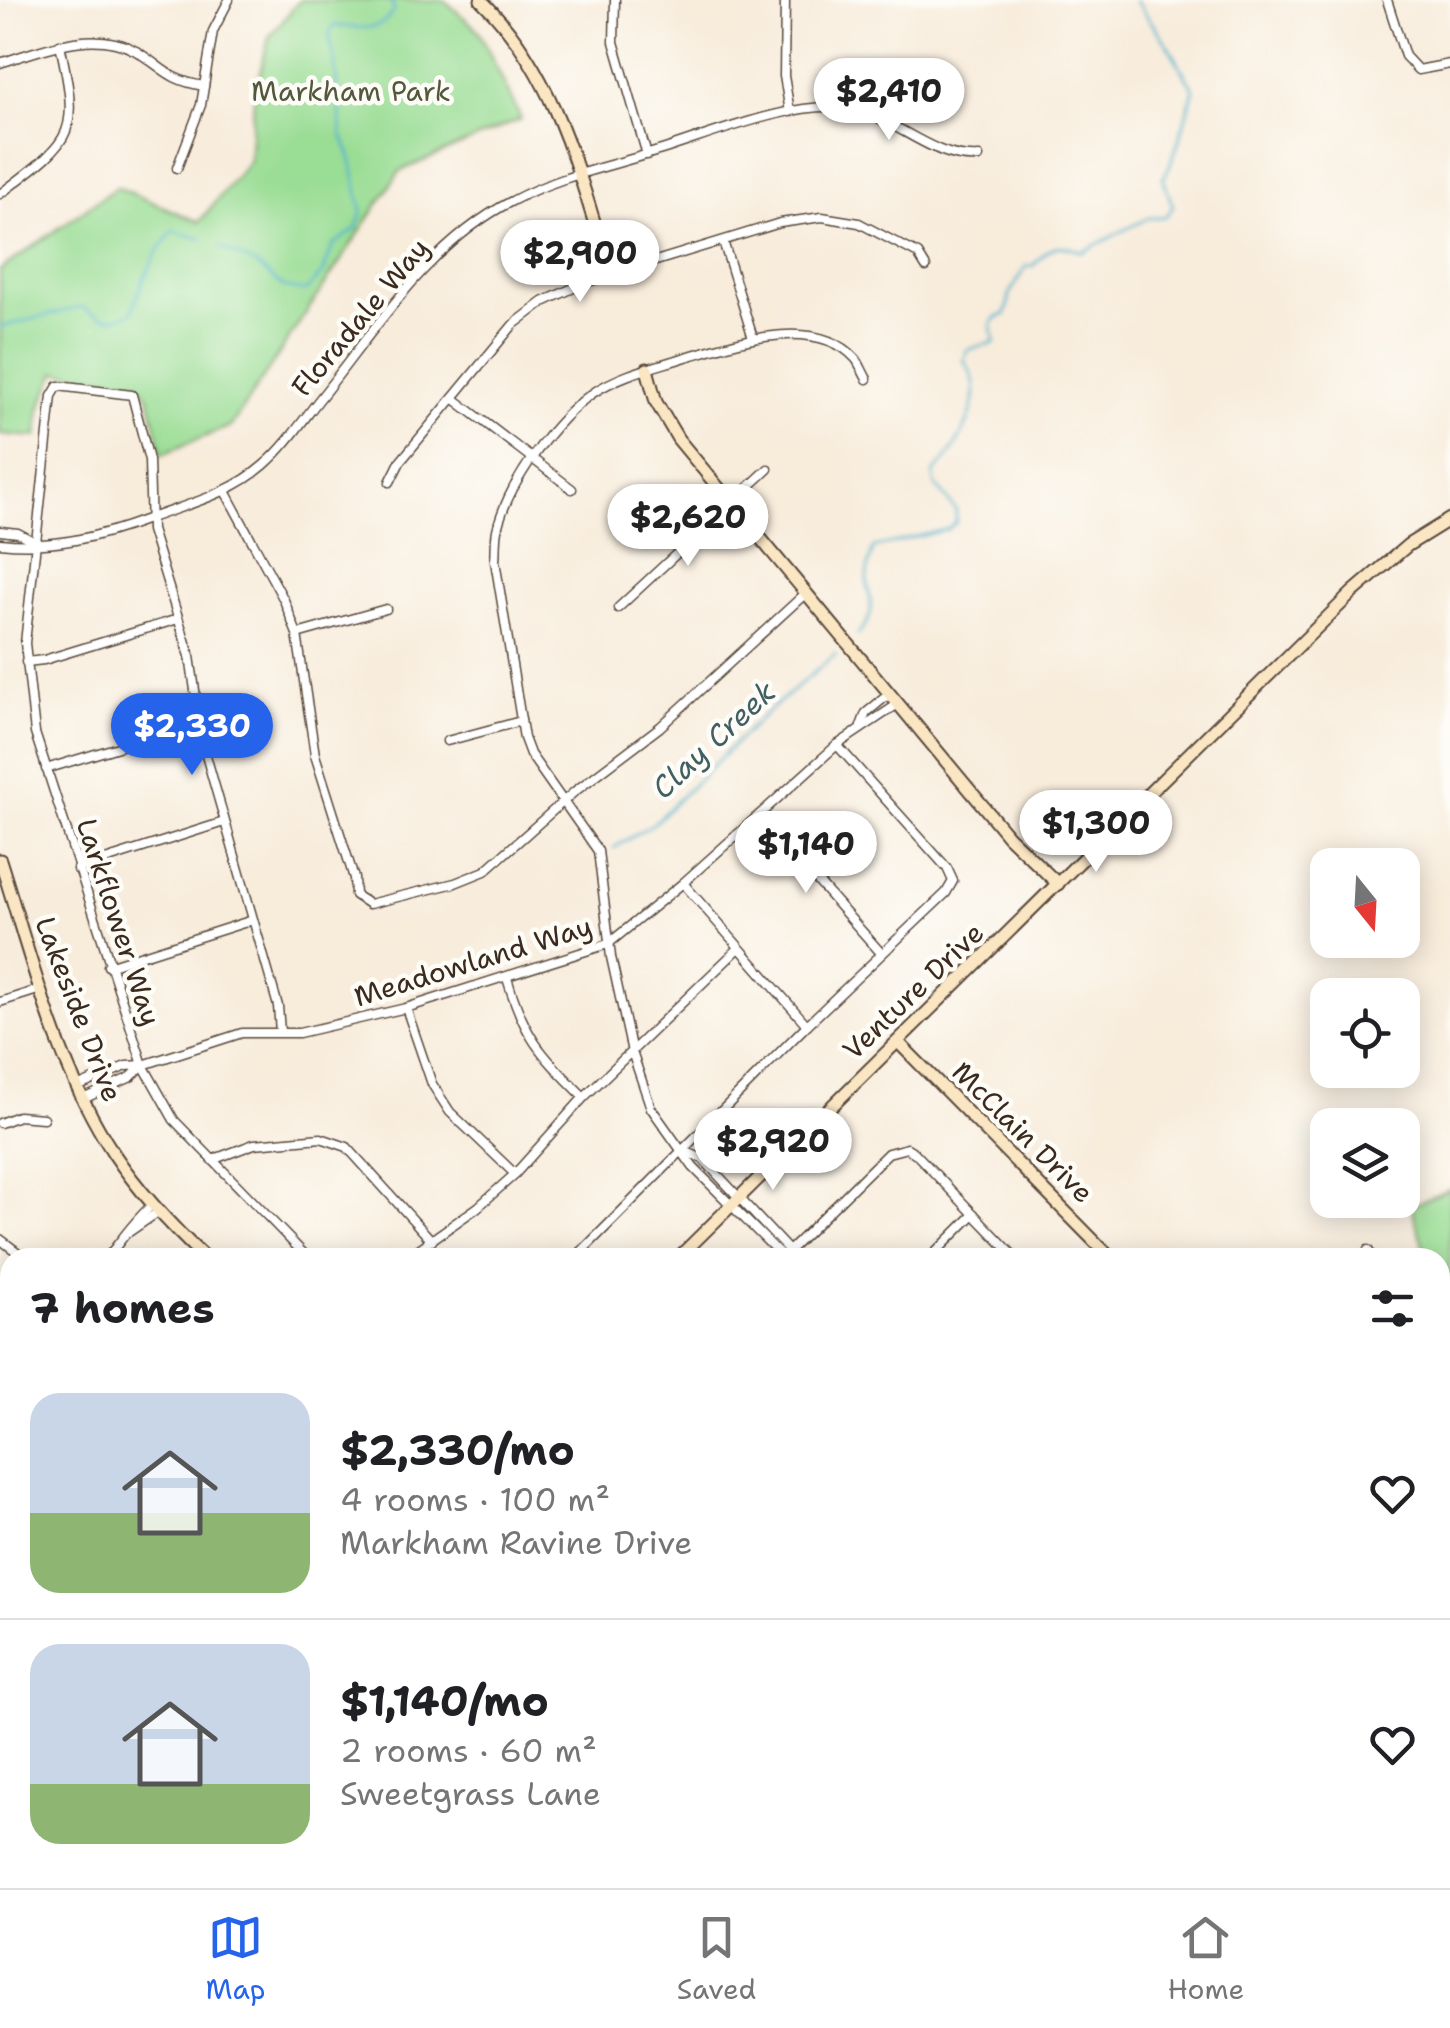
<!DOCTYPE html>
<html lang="en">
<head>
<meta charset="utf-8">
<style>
	body { margin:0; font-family:"Shantell Sans",sans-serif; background:#f2f2f2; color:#202124; height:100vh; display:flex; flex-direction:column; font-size:38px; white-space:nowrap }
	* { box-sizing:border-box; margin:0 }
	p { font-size:32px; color:#757577 }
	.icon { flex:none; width:55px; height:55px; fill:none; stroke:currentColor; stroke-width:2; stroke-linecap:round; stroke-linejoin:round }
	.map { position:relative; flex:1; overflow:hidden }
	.details { position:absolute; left:0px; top:1248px; width:1450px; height:642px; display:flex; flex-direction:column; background:#fff; border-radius:30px 30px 0 0; box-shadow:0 5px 25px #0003 }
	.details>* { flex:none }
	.needle { width:65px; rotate:162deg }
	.controls { position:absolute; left:1310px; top:848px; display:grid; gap:20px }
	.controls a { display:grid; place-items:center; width:110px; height:110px; border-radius:20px; background:#fff; box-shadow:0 5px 25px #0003; font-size:50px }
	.price { position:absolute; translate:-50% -85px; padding:0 22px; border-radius:35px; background:#fff; color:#222; font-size:32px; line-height:65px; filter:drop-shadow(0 2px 5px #0008) }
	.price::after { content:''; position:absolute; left:50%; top:60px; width:30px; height:22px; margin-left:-15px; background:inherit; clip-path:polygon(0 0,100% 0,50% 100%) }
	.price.active { background:#2563eb; color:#fff }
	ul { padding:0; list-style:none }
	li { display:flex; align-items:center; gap:30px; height:250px; padding:0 30px }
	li+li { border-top:2px solid #e0e0e0 }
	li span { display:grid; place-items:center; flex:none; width:280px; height:200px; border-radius:30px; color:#555 }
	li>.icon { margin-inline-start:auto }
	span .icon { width:120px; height:120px; fill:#fffc; stroke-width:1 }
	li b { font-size:42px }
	h2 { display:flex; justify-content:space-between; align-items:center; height:120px; padding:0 30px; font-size:42px }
	.tab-bar { display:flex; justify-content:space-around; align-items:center; height:140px; border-top:2px solid #e0e0e0; background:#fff; font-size:28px; color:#757577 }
	.tab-bar a { display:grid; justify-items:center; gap:5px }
	.tab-bar .active { color:#2563eb }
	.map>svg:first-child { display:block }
</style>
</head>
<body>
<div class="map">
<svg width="1450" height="1888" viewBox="0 0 1450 1888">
	<rect width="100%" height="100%" fill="#fdfcf7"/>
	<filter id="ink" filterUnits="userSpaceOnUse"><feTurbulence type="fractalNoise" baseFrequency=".01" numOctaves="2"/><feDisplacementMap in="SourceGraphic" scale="20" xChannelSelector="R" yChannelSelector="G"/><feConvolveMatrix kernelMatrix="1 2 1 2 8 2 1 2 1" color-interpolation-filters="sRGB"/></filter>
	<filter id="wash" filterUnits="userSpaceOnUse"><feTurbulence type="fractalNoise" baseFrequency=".0048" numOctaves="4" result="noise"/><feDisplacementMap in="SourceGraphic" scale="40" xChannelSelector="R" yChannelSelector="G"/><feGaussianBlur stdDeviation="2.25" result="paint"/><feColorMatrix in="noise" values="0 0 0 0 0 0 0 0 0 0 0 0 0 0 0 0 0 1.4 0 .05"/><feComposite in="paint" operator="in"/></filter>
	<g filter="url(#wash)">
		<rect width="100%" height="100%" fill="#f8ecdb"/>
		<g fill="#9add94" stroke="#6a8459" stroke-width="2.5">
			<path d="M 300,0 L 444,0 L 479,31 L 521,119 L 400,171 L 231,426 L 162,454 L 149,397 L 139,383 L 56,372 L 40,409 L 37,437 L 0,434 L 0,270 L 117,187 L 199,222 L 249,161 L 254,99 L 269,37 Z"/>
			<path d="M 1450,1189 L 1450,1330 L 1440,1299 L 1440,1258 L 1427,1257 L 1411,1206 Z"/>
			<path d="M 1450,1700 L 1450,1888 L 855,1888 L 879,1880 L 1440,1880 L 1440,1703 Z"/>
		</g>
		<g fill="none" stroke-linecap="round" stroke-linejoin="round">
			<g stroke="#4db0cc" stroke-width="2.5">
				<path d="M 220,247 L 255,264 L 284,287 L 305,291 L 323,273 L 333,245 L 356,229 L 362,212 L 351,158 L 342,135 L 334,55 L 329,36 L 334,25 C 358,28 382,34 395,9 L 390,4 L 395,0"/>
				<path d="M 0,327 L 82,307 C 102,318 111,323 132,312 L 143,280 L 158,251 L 173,231 L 202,239"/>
				<path d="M 858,634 C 878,612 870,606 867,581 C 866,570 871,558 873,548 L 948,529 L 956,522 L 956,510 L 936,486 L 933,474 C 958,448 992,394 964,361 L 967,350 L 995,342 L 991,325 L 996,318 L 1006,314 L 1010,294 L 1026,266 L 1032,267 C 1052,246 1053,241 1082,252 L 1148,218 L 1165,217 L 1173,207 L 1163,178 C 1173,168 1188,108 1194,90 L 1168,45 L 1135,0"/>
				<path d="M 614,848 L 654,823 L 764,715 L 836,654"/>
				<path d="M 0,1683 L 10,1685"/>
			</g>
		</g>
	</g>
	<g filter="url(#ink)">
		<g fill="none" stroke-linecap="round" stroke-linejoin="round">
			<g stroke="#57473a" stroke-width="11">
				<g id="street">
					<path d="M 615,0 L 614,42 L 647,155"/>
					<path d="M 785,0 L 784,76 L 790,112"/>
					<path d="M 1387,0 L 1405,56 L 1418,70 L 1450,64"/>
					<path d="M 0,63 C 43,50 93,27 136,51 C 164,68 167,80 204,86"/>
					<path d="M 177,168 L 201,105 L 213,31 L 229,0"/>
					<path d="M 0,194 C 74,138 80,137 60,44"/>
					<path d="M 723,241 L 753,338"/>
					<path d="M 453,398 L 572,489"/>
					<path d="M 390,482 L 400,462 L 513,325 L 543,302 L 584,283 L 780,223 L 822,217 L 859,223 L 918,254 L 926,267"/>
					<path d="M 225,491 L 284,600 L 297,634 L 315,755 L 354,878 L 355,895 L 369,904 L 455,883 L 485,871 L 574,792 L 660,727 L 807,592"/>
					<path d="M 0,531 L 18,533 L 35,542"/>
					<path d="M 0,543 C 51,549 100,537 148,519 C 188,504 231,494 264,465 C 285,447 301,423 318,401 C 375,330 428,244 512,201 C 556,177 607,167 655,152 C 708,136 793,100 846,108 C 894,115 932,161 979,157"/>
					<path d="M 618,608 L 768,469"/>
					<path d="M 297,634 L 386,609"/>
					<path d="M 26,662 L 44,660 L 178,619"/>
					<path d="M 861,726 L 866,713 L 889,694"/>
					<path d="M 447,741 L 521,721"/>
					<path d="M 46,769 L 200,722"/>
					<path d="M 759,815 L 881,953"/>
					<path d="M 77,869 L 224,822"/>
					<path d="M 683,883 L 807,1025"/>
					<path d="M 108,966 L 253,920"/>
					<path d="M 507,978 C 525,1039 540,1053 584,1097"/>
					<path d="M 0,1002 L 41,989"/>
					<path d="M 406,1008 L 432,1084 L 450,1112 L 515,1174"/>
					<path d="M 280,1032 L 278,1006 L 203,745 L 190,656 L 151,530 L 149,460 L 132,395 L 58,386 L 52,396 L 25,643 L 35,733 L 143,1065 L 174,1120 L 308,1258"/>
					<path d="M 77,1087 L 126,1066 L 143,1065 L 242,1033 L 299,1033 L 406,1008 L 608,944 L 683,883 L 837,745 L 898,704"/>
					<path d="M 83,1099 L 131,1077 L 143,1065"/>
					<path d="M 0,1123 L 18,1116 L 43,1118"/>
					<path d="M 682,1150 L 703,1159 L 789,1251"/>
					<path d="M 212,1160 L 254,1144 L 321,1138 L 347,1147 L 432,1241"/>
					<path d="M 129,1232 L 158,1212"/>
					<path d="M 0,1239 L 25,1258"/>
					<path d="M 1368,1250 L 1373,1258"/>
					<path d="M 783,1257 L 693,1167 L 651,1108 L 632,1052 L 611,957 L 598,851 L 530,754 L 524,738 L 495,561 C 496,550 495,540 497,530 C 507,485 555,419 593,393 C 621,374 655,367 686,357 C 734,343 815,314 856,359 C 860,364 863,373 867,379"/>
					<path d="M 107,1258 C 122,1239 134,1221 152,1205"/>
					<path d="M 406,1258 L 478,1207 L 515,1174 L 584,1097 L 738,949"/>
					<path d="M 575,1258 L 807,1025 L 946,893 L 953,881 L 947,868 L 837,745"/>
					<path d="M 782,1258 L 888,1153 L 907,1148 L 915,1153 L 1016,1258"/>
					<path d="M 930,1258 L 974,1214"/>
					<path d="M 1440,1437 L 1450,1467"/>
					<path d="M 1440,1560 L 1450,1557"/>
					<path d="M 0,1585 L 10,1614"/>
					<path d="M 1440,1648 L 1450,1645"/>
					<path d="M 227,1880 L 230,1888"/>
					<path d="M 394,1880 L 402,1888"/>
					<path d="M 540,1880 L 544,1888"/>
					<path d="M 758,1880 L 766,1886"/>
					<path d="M 301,1888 L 313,1880"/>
					<path d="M 647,1888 L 657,1880"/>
				</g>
			</g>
			<g stroke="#57473a" stroke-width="15">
				<g id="secondary">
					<path d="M 481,0 C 556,72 580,178 610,274"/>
					<path d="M 647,369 L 656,402 L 678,439 L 1008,836 L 1058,884"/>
					<path d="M 0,860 C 32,960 56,1066 114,1154 C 140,1193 171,1226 205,1258"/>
					<path d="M 898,1042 L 1111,1258"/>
					<path d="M 678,1258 L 1352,593 L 1408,545 L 1450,519"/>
					<path d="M 0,1656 L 10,1655"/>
				</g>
			</g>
			<use href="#street" stroke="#fff" stroke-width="8"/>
			<use href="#secondary" stroke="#fbe6c3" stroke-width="11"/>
		</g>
	</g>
	<g text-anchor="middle" stroke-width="9" stroke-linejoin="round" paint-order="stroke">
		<g font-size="28" fill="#53573c" stroke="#fdfcf7">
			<text x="351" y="101">Markham Park</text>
		</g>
		<g font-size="28" fill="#3b2a1e" stroke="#fdfcf7">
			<text transform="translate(360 317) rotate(-50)" y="10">Floradale Way</text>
			<text transform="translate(119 922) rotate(72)" y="10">Larkflower Way</text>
			<text transform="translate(473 961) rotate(-17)" y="10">Meadowland Way</text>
			<text transform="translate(913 991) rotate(-44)" y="10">Venture Drive</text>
			<text transform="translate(79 1009) rotate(69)" y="10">Lakeside Drive</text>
			<text transform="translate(1023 1132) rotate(45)" y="10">McClain Drive</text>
		</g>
		<g font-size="30" font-style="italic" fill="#426064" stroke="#fdfcf7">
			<text transform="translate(714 740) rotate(-43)" y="10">Clay Creek</text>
		</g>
	</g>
</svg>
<div class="controls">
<a><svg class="needle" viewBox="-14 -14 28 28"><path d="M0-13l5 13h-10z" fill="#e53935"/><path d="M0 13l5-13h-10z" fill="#757577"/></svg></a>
<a><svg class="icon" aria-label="locate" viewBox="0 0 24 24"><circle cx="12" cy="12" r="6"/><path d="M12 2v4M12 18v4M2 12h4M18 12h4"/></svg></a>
<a><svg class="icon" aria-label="layers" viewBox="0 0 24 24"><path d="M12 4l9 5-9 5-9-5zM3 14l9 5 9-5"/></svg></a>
</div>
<b class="price" style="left:889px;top:143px">$2,410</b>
<b class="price" style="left:580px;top:305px">$2,900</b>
<b class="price" style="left:688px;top:569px">$2,620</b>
<b class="price active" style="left:192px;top:778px">$2,330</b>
<b class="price" style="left:1096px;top:875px">$1,300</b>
<b class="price" style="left:806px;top:896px">$1,140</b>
<b class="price" style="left:773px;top:1193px">$2,920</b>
<section class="details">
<h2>7 homes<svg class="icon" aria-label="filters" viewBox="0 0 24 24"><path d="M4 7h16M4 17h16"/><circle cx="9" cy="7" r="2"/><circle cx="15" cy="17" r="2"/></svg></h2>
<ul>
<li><span style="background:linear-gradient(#c9d6e8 60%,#8fb573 0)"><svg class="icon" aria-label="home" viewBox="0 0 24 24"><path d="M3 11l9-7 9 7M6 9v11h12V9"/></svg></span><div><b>$2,330/mo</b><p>4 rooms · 100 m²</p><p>Markham Ravine Drive</p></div><svg class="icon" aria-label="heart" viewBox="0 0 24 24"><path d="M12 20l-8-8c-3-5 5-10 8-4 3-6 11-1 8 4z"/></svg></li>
<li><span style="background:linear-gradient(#c9d6e8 70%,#8fb573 0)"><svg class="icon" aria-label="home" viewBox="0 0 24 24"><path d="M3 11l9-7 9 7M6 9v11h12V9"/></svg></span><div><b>$1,140/mo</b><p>2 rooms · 60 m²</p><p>Sweetgrass Lane</p></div><svg class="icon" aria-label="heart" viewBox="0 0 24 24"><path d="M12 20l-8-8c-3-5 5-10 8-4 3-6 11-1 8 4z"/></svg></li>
</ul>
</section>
</div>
<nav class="tab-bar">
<a class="active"><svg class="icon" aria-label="map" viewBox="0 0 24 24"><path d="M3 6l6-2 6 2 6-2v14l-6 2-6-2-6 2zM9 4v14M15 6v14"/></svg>Map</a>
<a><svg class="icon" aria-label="saved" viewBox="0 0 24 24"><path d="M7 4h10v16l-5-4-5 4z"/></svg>Saved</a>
<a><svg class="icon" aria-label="home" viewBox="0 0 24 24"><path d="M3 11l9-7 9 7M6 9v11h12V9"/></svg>Home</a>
</nav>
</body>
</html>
